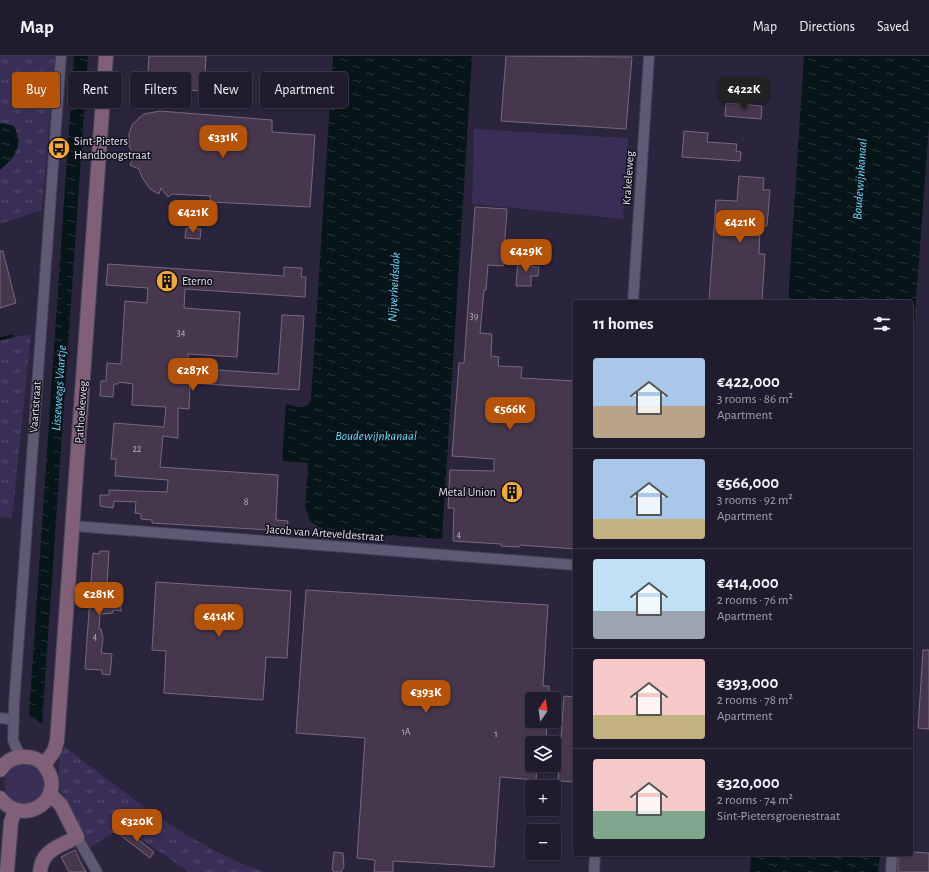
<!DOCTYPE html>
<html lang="en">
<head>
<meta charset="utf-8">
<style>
	body { margin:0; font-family:"Alegreya Sans",sans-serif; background:#282535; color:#f1f3f6; height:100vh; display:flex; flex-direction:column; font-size:15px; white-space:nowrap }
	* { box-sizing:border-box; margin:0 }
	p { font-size:13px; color:#a2a1aa }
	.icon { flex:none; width:22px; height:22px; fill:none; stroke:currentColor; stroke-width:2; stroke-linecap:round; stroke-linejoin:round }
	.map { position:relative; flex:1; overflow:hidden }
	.sheet { position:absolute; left:573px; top:244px; width:340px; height:556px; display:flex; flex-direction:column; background:#201c2d; border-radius:4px; box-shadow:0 1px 3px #0004,0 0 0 1px #3d3a49 }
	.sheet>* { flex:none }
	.hud { position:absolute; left:12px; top:16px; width:380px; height:36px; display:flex; gap:8px }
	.needle { width:26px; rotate:13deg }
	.controls { position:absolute; left:525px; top:636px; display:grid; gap:8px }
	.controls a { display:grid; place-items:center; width:36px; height:36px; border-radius:4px; background:#201c2d; box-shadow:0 1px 3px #0004,0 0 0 1px #3d3a49; font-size:20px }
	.price { position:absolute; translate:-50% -34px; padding:0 9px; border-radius:8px; background:#b45309; color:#fff; font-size:13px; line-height:26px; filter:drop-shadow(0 1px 2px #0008) }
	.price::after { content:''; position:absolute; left:50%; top:24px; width:12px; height:9px; margin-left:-6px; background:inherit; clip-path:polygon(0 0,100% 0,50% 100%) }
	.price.on { background:#222; color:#fff }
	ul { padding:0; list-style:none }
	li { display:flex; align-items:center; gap:12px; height:100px; padding:0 20px }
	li+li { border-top:1px solid #3d3a49 }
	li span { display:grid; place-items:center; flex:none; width:112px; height:80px; border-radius:4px; color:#555 }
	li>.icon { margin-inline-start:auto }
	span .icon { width:48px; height:48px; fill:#fffc; stroke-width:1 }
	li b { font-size:17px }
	h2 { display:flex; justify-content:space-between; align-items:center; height:48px; padding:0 20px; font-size:17px }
	.chip { padding:0 14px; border-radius:4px; background:#201c2d; box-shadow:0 1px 3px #0004,0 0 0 1px #3d3a49; font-size:14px; line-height:36px }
	.chip.on { background:#b45309; color:#fff }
	header { display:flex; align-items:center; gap:24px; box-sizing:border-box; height:56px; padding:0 20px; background:#201c2d; border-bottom:1px solid #3d3a49 }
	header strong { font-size:19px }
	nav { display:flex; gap:22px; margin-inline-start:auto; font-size:14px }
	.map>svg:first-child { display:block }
</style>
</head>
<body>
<header>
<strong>Map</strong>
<nav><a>Map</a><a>Directions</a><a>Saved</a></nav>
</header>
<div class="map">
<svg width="929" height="816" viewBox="0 0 929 816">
	<defs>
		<pattern id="park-tufts" width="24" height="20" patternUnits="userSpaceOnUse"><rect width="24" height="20" fill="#392f56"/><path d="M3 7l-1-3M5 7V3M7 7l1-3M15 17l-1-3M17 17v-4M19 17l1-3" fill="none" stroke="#554d6f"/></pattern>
		<pattern id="water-ripples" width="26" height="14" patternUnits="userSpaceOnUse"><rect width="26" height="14" fill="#061518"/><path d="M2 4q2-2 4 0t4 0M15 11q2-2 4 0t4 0" fill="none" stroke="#2a373a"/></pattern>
	</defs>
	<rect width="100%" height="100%" fill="#2a253c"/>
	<g fill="#392f56">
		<path d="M 474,73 L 628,82 L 623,163 L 472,148 Z"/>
		<circle cx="25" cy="728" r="21"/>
	</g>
	<g fill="url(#park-tufts)">
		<path d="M 0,0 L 55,0 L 42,154 L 0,168 Z"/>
		<path d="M 31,278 L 12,462 L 0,461 L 0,284 Z"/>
		<path d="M 62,689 C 124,735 191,792 265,816 L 189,816 L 124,771 L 90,791 C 80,771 64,749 59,727 C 57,715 60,701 62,689 Z"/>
	</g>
	<g fill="url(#water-ripples)">
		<path d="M 74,0 L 88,0 L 42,668 L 29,659 Z"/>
		<path d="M 333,0 L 472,0 L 442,483 L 327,475 L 317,470 L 310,465 L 305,451 L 308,407 L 282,405 L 286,348 C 296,350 306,356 311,344 Z"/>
		<path d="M 804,0 L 929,0 L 929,70 L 911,310 L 911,246 L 788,246 Z"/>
		<path d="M 2,67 L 14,70 C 24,90 15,101 0,114 L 0,68 Z"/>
		<path d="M 751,798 L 880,798 L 878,816 L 750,816 Z"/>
	</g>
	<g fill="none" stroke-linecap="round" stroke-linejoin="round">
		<path stroke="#061518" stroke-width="3" d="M 0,283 L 12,280"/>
	</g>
	<g fill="#47374d" stroke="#79687f">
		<path d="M 149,0 L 206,0 L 204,35 L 147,31 Z"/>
		<path d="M 506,0 L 632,1 L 626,73 L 501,65 Z"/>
		<path d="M 726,47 L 762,50 L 761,63 L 725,60 Z"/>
		<path d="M 160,55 L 272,64 L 272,76 L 315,79 L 310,151 L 211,146 L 210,140 L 172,138 L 168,141 L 161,132 L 159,138 L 150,133 L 142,121 L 139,113 L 130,109 L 134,100 L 129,90 L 129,78 L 132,69 L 139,62 L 144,58 Z"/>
		<path d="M 684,75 L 708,77 L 707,86 L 737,88 L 736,95 L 741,96 L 740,105 L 682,101 Z"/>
		<path d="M 739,120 L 764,122 L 763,134 L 770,134 L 767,170 L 760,170 L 759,198 L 765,198 L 762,246 L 709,245 L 716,144 L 737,145 Z"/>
		<path d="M 475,151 L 507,153 L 503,210 L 488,209 L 486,234 L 484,234 L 480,277 L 492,278 L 491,300 L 499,301 L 498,310 L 522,311 L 521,322 L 575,325 L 575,493 L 520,489 L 519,491 L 501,490 L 501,488 L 453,485 L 454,452 L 448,452 L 450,414 L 494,415 L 494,403 L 452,400 L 459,307 L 464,307 Z"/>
		<path d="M 186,172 L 201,173 L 200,183 L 185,182 Z"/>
		<path d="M 0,195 L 3,195 L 16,247 L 0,252 Z"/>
		<path d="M 518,203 L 532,204 L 532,211 L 539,211 L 538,220 L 531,220 L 531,230 L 516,230 Z"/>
		<path d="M 108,208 L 284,220 L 284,211 L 302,212 L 301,221 L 306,221 L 305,241 L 185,233 L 184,252 L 240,256 L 237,301 L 188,298 L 187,312 L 278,318 L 282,259 L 304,260 L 299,334 L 190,327 L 189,353 L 178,352 L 178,382 L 163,380 L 160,411 L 278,419 L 276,464 L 288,465 L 287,475 L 152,467 L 152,464 L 141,463 L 141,458 L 135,457 L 136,446 L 114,445 L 113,452 L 100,450 L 100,439 L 109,439 L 109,434 L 167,436 L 168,424 L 115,420 L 116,403 L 111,403 L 114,367 L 164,371 L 166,351 L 132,349 L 133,328 L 119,326 L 118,328 L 114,328 L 113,341 L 100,340 L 101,325 L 106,325 L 107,307 L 121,308 L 125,245 L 147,247 L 148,232 L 106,229 Z"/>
		<path d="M 100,495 L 109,495 L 107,529 L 102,529 L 101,543 L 105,544 L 105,546 L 121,547 L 121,555 L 113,554 L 113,557 L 100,558 L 99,573 L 101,573 L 103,583 L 101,597 L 112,598 L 110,619 L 102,618 L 102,614 L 85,613 L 93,497 L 99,498 Z"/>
		<path d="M 156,526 L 291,535 L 287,602 L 266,601 L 263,644 L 164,637 L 166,595 L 152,594 Z"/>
		<path d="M 306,534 L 548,549 L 543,630 L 549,630 L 549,643 L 532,643 L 532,665 L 547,665 L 546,685 L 532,687 L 532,709 L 537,709 L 536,724 L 500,721 L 494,811 L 393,805 L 393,816 L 374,816 L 375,804 L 357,802 L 365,682 L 296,677 Z"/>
		<path d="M 923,594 L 929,594 L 929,673 L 918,672 Z"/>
		<path d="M 564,640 L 575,641 L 575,726 L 558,725 Z"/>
		<path d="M 124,772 L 154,796 L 150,802 L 119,778 Z"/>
		<path d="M 75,794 L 80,805 L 86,816 L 69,816 L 61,801 Z"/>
		<path d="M 334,796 L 343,797 L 344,811 L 341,816 L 334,816 L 332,813 Z"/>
		<path d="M 911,796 L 929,797 L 929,816 L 898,816 L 898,798 L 911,798 Z"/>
	</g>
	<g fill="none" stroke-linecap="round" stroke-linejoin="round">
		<g stroke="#454054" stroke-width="12">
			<g id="street">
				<path d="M 633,246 L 649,0"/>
				<path d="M 73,470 L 575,509"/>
				<path d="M 0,662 L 14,664"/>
				<path d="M 20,700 L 13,684 L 14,649 L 61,0"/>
				<path d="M 77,781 L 97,816"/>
				<path d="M 594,816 L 595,798"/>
				<path d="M 891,816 L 892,798"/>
			</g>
		</g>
		<g stroke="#454054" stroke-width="16">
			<g id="secondary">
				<path d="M 44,709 L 54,695 L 57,685 L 106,0"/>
				<path d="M 0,714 C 6,705 15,700 26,701 C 34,701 42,705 46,712 C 67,742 24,773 0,742"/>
				<path d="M 7,816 L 11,766 L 15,754"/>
				<path d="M 40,816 C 42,793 59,791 77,781 L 61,749 L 50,738"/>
			</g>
		</g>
		<use href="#street" stroke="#5f5974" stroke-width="10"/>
		<use href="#secondary" stroke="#805f79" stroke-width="14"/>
	</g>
	<defs>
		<g id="bus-disc" transform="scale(1.15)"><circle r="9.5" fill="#f1a640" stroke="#12101a"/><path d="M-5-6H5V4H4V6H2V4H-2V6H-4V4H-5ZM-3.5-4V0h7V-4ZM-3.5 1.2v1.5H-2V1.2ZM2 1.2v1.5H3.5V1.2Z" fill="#111"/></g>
		<g id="building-disc" transform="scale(1.15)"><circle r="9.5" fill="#f1a640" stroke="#12101a"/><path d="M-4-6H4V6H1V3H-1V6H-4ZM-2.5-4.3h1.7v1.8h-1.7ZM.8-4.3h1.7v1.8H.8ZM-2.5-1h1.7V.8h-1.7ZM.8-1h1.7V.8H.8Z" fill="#111"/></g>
	</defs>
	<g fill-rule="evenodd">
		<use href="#bus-disc" x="59" y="92"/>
		<use href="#building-disc" x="167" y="225"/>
		<use href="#building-disc" x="512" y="436"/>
	</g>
	<g text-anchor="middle" stroke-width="3" stroke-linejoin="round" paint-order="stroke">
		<g font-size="10" fill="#bbb6c6">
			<text x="474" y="263">39</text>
			<text x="181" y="280">34</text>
			<text x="137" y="396">22</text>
			<text x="246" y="449">8</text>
			<text x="459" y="482">4</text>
			<text x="95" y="584">4</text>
			<text x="406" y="679">1A</text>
			<text x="496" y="681">1</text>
		</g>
		<g font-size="12" fill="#e2e0ef" stroke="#12101a" text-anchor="start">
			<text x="74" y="89">Sint-Pieters<tspan x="74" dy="14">Handboogstraat</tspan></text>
			<text x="182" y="229">Eterno</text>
			<text x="496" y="440" text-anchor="end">Metal Union</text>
		</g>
		<g font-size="12" fill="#e2e0ef" stroke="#12101a">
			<text transform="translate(628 122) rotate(-86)" y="4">Krakeleweg</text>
			<text transform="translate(35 351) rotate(-86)" y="4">Vaartstraat</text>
			<text transform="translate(81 356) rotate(-86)" y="4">Pathoekeweg</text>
			<text transform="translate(325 477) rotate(4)" y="4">Jacob van Arteveldestraat</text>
		</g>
		<g font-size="13" font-style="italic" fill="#63daf4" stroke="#12101a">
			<text transform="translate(859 123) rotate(-86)" y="5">Boudewijnkanaal</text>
			<text transform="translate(393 231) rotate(-87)" y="5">Nijverheidsdok</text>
			<text transform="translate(58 332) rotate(-86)" y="5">Lisseweegs Vaartje</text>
			<text x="376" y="384">Boudewijnkanaal</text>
		</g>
	</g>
</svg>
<div class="controls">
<a><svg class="needle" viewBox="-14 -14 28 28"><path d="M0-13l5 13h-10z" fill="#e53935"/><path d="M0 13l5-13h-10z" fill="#a2a1aa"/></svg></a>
<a><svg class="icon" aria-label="layers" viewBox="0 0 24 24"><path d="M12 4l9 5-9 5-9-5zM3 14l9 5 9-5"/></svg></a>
<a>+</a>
<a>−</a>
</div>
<b class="price on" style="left:744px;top:55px">€422K</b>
<b class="price" style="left:223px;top:103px">€331K</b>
<b class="price" style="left:193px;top:178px">€421K</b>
<b class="price" style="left:740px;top:188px">€421K</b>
<b class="price" style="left:526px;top:217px">€429K</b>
<b class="price" style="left:193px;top:336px">€287K</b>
<b class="price" style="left:510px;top:375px">€566K</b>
<b class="price" style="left:99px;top:560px">€281K</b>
<b class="price" style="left:219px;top:582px">€414K</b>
<b class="price" style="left:426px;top:658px">€393K</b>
<b class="price" style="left:137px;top:787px">€320K</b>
<div class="hud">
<a class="chip on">Buy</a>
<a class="chip">Rent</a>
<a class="chip">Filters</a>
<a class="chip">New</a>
<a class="chip">Apartment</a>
</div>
<section class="sheet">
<h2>11 homes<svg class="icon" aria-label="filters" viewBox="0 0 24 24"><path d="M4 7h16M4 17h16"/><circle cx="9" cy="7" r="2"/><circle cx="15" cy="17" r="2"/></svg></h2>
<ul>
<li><span style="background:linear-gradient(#a9c7e8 60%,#b9a48a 0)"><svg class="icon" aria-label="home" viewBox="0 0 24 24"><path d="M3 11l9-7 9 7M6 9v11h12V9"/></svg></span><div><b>€422,000</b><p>3 rooms · 86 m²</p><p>Apartment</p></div></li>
<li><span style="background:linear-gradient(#a9c7e8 75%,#c2b280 0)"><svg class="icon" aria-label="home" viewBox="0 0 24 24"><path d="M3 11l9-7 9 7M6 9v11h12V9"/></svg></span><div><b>€566,000</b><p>3 rooms · 92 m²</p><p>Apartment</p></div></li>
<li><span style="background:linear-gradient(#bfe0f5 65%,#9aa5b1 0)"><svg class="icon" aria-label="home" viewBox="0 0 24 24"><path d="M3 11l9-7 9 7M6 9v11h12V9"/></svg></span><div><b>€414,000</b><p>2 rooms · 76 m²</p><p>Apartment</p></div></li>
<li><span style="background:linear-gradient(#f6c9c9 70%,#c2b280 0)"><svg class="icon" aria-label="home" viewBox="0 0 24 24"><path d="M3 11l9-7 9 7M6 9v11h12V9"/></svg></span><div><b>€393,000</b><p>2 rooms · 78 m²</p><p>Apartment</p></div></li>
<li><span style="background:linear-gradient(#f6c9c9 65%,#7fa58c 0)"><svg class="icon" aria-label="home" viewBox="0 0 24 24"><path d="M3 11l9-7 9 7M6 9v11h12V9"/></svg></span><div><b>€320,000</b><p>2 rooms · 74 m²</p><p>Sint-Pietersgroenestraat</p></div></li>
</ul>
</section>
</div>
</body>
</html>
